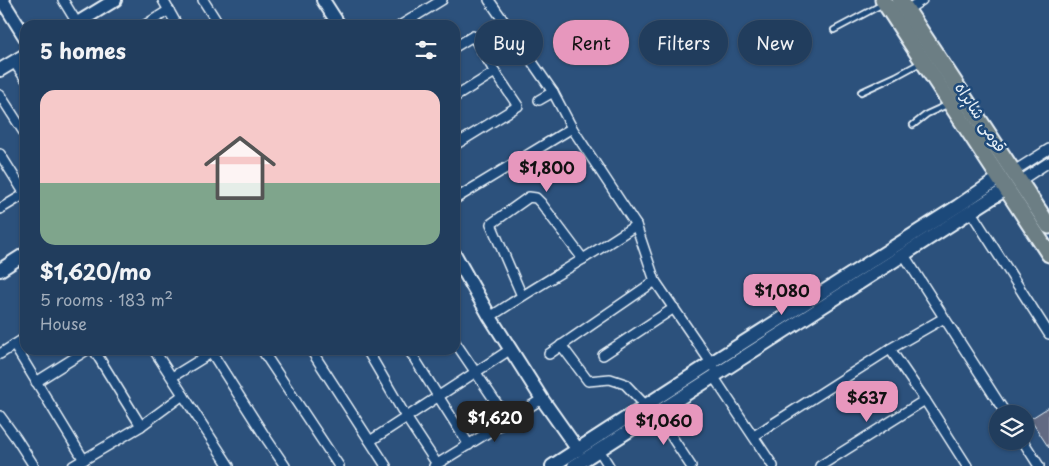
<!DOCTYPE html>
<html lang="en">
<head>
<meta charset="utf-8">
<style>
	body { margin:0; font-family:"Playpen Sans","Playpen Sans Arabic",sans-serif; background:#2d4866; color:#f1f3f6; height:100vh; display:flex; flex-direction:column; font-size:19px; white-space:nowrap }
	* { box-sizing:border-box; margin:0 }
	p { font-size:16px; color:#a2aebc }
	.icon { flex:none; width:28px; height:28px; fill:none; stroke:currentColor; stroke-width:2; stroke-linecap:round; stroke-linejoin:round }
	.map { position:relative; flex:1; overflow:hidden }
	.panel { position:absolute; left:20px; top:20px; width:440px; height:335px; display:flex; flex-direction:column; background:#213d5d; border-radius:15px; box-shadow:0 1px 4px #0004,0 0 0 1px #3e5672 }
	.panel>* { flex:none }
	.guide { position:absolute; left:475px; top:20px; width:475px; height:45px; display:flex; gap:10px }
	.controls { position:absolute; left:989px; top:405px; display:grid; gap:10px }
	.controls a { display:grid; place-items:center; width:45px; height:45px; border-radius:50%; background:#213d5d; box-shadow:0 1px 4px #0004,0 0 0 1px #3e5672; font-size:25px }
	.price { position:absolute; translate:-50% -42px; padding:0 11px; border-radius:10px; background:#e797bd; color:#111; font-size:16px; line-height:32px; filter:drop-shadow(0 1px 2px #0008) }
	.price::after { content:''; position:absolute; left:50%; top:30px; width:15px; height:11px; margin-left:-8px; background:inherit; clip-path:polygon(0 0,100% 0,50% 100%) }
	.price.active { background:#222; color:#fff }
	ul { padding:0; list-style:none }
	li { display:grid; align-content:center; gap:10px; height:265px; padding:0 20px }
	li span { display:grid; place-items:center; height:155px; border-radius:15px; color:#555 }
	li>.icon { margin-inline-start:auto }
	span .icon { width:90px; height:90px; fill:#fffc; stroke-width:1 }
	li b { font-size:21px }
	h2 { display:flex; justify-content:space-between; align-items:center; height:60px; padding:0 20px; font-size:21px }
	.chip { padding:0 18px; border-radius:22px; background:#213d5d; box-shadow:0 1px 4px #0004,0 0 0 1px #3e5672; font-size:18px; line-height:45px }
	.chip.active { background:#e797bd; color:#111 }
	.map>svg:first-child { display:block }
</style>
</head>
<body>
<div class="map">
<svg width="1049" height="466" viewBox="0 0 1049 466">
	<rect width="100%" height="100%" fill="#2c517c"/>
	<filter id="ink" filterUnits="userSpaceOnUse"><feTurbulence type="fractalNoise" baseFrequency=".02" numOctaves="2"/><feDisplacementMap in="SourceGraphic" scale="10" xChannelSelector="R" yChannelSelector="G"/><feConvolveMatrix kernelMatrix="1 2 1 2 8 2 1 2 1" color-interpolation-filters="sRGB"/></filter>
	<g filter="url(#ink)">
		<path fill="#626b83" stroke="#e8f1f8" d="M 1049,407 L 1049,448 L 1030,419 Z"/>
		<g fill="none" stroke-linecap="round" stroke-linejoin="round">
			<g stroke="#e8f1f8" stroke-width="8">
				<g id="lane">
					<path d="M 834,30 L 881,5"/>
					<path d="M 861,92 L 896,76 L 920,63"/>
					<path d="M 913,125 L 927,114 L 949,104"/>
				</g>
			</g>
			<g stroke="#e8f1f8" stroke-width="12">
				<g id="street">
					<path d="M 63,0 L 77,23"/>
					<path d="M 163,0 L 177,25"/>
					<path d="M 203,0 L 219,25"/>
					<path d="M 489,0 L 553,92 L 572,128 L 636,225 L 655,281 L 714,367"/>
					<path d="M 907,10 L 922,0"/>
					<path d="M 145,25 L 169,10"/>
					<path d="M 401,25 L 442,0"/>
					<path d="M 455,47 L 473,36 L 495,72"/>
					<path d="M 14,62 L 25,78"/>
					<path d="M 0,95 L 25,134"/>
					<path d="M 455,97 L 495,72 L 518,106 L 455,145"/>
					<path d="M 539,100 L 553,92"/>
					<path d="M 0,154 L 25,194"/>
					<path d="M 1014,171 L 1049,149"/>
					<path d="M 1020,181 L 1049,162"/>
					<path d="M 455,199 L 572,128"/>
					<path d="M 0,209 L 25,194"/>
					<path d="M 971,212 L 1049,334"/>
					<path d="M 904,255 L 1006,414"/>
					<path d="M 522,296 L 491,224 L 529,197 L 536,198 L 541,203 L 583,259"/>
					<path d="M 490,317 C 538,285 589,257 636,225"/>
					<path d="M 455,342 L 508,420"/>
					<path d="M 14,345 L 84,460"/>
					<path d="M 561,345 L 588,381 L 610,379 L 625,384 L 649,409"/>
					<path d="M 890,349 L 925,400 L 967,466"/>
					<path d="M 94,350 L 141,426"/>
					<path d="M 154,350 L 229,466"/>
					<path d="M 210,350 L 264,435 L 285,466"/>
					<path d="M 262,350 L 339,466"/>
					<path d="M 311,350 L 386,466"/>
					<path d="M 367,350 L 406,417 L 437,464"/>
					<path d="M 409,350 L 469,445"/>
					<path d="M 0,354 L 25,338"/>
					<path d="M 549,354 L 655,281"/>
					<path d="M 603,355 L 674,308"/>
					<path d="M 713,376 L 773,466"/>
					<path d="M 172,377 L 216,350"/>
					<path d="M 36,382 L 87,350"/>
					<path d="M 656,413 L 691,466"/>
					<path d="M 0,416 L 16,438 L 34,466"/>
					<path d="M 754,436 L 890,349 L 944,318"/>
					<path d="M 370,441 L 511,349"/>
					<path d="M 1023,441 L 1039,466"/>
					<path d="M 599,450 L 609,466"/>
					<path d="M 73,466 L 141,426 L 183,395"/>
					<path d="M 434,466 L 542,399"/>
					<path d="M 820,466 L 925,400"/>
				</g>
			</g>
			<g stroke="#e8f1f8" stroke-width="16">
				<g id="secondary">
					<path d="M 2,0 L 25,37"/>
					<path d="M 323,0 L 339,25"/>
					<path d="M 74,25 L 115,0"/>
					<path d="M 0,70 L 25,55"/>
					<path d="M 455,255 L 490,317 L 542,399 L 578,450"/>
					<path d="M 0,270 L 25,254"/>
					<path d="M 552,466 L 711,363 L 958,206 L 999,178"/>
					<path d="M 574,466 L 1006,189"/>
				</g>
			</g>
			<g stroke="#e8f1f8" stroke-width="19">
				<g id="highway">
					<path d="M 883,0 L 1049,254"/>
					<path d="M 900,0 L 1049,226"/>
				</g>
			</g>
			<use href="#lane" stroke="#1f4a7a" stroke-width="4.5"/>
			<use href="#street" stroke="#1f4a7a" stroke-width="9"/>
			<use href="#secondary" stroke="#1f4a7a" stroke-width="12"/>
			<use href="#highway" stroke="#6c7e84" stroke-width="15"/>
		</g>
	</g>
	<g text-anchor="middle" stroke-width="5" stroke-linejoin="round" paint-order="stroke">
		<g font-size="16" fill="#e8f1f8" stroke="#1f4a7a">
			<text transform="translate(981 117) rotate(57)" y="6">قومی شاہراہ</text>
		</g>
	</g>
</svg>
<div class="controls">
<a><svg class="icon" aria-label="layers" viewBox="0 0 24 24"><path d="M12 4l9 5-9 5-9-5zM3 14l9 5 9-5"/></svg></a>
</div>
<b class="price" style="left:547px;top:193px">$1,800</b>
<b class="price" style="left:782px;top:316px">$1,080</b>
<b class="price" style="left:867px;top:423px">$637</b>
<b class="price active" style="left:495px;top:443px">$1,620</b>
<b class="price" style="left:664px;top:446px">$1,060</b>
<div class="guide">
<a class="chip">Buy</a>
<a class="chip active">Rent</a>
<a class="chip">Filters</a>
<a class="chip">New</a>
</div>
<section class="panel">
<h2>5 homes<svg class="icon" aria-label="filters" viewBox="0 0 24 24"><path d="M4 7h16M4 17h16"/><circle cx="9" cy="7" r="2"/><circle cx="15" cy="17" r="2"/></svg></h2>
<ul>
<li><span style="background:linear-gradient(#f6c9c9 60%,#7fa58c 0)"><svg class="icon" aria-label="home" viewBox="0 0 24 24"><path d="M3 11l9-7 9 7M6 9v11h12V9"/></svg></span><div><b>$1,620/mo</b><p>5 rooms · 183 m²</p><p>House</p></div></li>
</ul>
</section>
</div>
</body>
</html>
